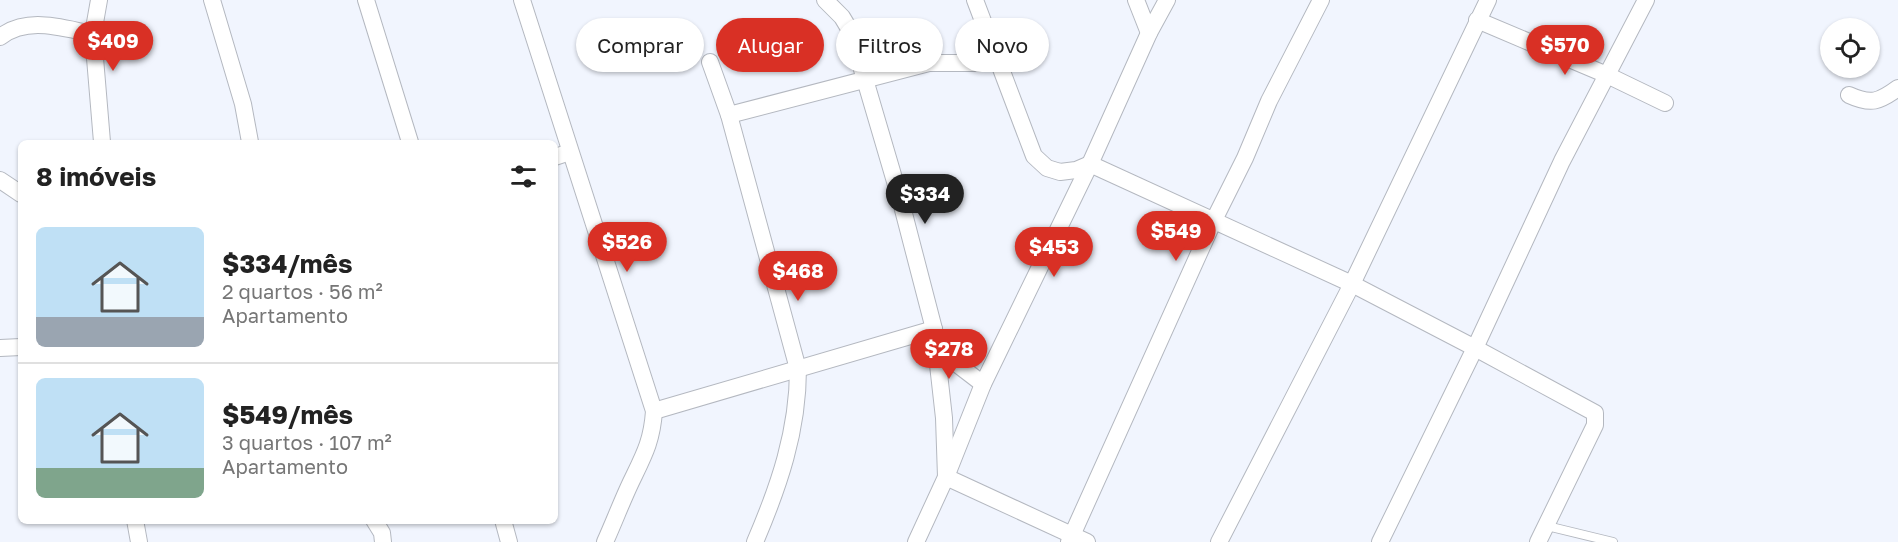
<!DOCTYPE html>
<html lang="pt">
<head>
<meta charset="utf-8">
<style>
	body { margin:0; font-family:"Golos Text",sans-serif; background:#f6f6f6; color:#222; height:100vh; display:flex; flex-direction:column; font-size:22px; white-space:nowrap }
	* { box-sizing:border-box; margin:0 }
	p { font-size:20px; color:#767676 }
	.icon { flex:none; width:33px; height:33px; fill:none; stroke:currentColor; stroke-width:2; stroke-linecap:round; stroke-linejoin:round }
	.map { position:relative; flex:1; overflow:hidden }
	.side { position:absolute; left:18px; top:140px; width:540px; height:384px; display:flex; flex-direction:column; background:#fff; border-radius:9px; box-shadow:0 2px 4px #0004 }
	.side>* { flex:none }
	.banner { position:absolute; left:576px; top:18px; width:570px; height:54px; display:flex; gap:12px }
	.buttons { position:absolute; left:1820px; top:18px; display:grid; gap:12px }
	.buttons a { display:grid; place-items:center; width:60px; height:60px; border-radius:50%; background:#fff; box-shadow:0 2px 4px #0004; font-size:30px }
	.price { position:absolute; translate:-50% -51px; padding:0 14px; border-radius:21px; background:#d93025; color:#fff; font-size:20px; line-height:39px; filter:drop-shadow(0 2px 3px #0008) }
	.price::after { content:''; position:absolute; left:50%; top:36px; width:18px; height:14px; margin-left:-9px; background:inherit; clip-path:polygon(0 0,100% 0,50% 100%) }
	.price.active { background:#222; color:#fff }
	ul { padding:0; list-style:none }
	li { display:flex; align-items:center; gap:18px; height:150px; padding:0 18px }
	li+li { border-top:2px solid #e0e0e0 }
	li span { display:grid; place-items:center; flex:none; width:168px; height:120px; border-radius:9px; color:#555 }
	li>.icon { margin-inline-start:auto }
	span .icon { width:72px; height:72px; fill:#fffc; stroke-width:1 }
	li b { font-size:26px }
	h2 { display:flex; justify-content:space-between; align-items:center; height:72px; padding:0 18px; font-size:26px }
	.pill { padding:0 21px; border-radius:27px; background:#fff; box-shadow:0 2px 4px #0004; font-size:21px; line-height:54px }
	.pill.active { background:#d93025; color:#fff }
	.map>svg:first-child { display:block }
</style>
</head>
<body>
<div class="map">
<svg width="1898" height="542" viewBox="0 0 1898 542">
	<rect width="100%" height="100%" fill="#f1f5fe"/>
	<g fill="none" stroke-linecap="round" stroke-linejoin="round">
		<g stroke="#b4b8c0" stroke-width="10">
			<path id="service" d="M 1547,526 L 1613,542"/>
		</g>
		<g stroke="#b4b8c0" stroke-width="18">
			<g id="minor">
				<path d="M 99,0 L 93,34 L 102,142"/>
				<path d="M 212,0 L 243,104 L 250,142"/>
				<path d="M 366,0 L 410,142"/>
				<path d="M 522,0 L 654,411 C 652,441 644,455 631,482 C 622,501 614,522 605,542"/>
				<path d="M 825,0 L 842,17 L 851,32 L 901,202 L 934,329 L 944,418 L 946,477 L 1087,542"/>
				<path d="M 975,0 L 1034,156 L 1047,168 L 1060,172 L 1076,170 L 1090,164 L 1352,284 L 1475,348 L 1595,413 L 1595,425 L 1538,542"/>
				<path d="M 1136,0 L 1149,33"/>
				<path d="M 1477,20 L 1607,75 L 1665,103"/>
				<path d="M 0,37 C 28,16 61,28 93,34"/>
				<path d="M 710,62 L 729,115 L 798,369 C 798,431 779,486 755,542"/>
				<path d="M 1849,95 C 1871,105 1879,102 1898,88"/>
				<path d="M 729,115 L 929,63 L 1000,63"/>
				<path d="M 555,157 L 570,152"/>
				<path d="M 0,180 L 21,194"/>
				<path d="M 0,348 L 21,347"/>
				<path d="M 936,348 L 983,384"/>
				<path d="M 654,411 L 934,329"/>
				<path d="M 135,520 L 139,542"/>
				<path d="M 374,520 L 382,533 L 383,542"/>
				<path d="M 503,520 L 509,542"/>
				<path d="M 916,542 L 946,477 L 983,384 L 1090,164 L 1149,33 L 1167,0"/>
				<path d="M 1069,542 L 1214,220 L 1245,158 L 1269,101 L 1321,0"/>
				<path d="M 1219,542 L 1352,284 L 1488,0"/>
				<path d="M 1380,542 L 1475,348 L 1562,161 L 1646,0"/>
			</g>
		</g>
		<use href="#service" stroke="#fff" stroke-width="8"/>
		<use href="#minor" stroke="#fff" stroke-width="16"/>
	</g>
</svg>
<div class="buttons">
<a><svg class="icon" aria-label="locate" viewBox="0 0 24 24"><circle cx="12" cy="12" r="6"/><path d="M12 2v4M12 18v4M2 12h4M18 12h4"/></svg></a>
</div>
<b class="price" style="left:113px;top:72px">$409</b>
<b class="price" style="left:1565px;top:76px">$570</b>
<b class="price active" style="left:925px;top:225px">$334</b>
<b class="price" style="left:1176px;top:262px">$549</b>
<b class="price" style="left:627px;top:273px">$526</b>
<b class="price" style="left:1054px;top:278px">$453</b>
<b class="price" style="left:798px;top:302px">$468</b>
<b class="price" style="left:949px;top:380px">$278</b>
<div class="banner">
<a class="pill">Comprar</a>
<a class="pill active">Alugar</a>
<a class="pill">Filtros</a>
<a class="pill">Novo</a>
</div>
<section class="side">
<h2>8 imóveis<svg class="icon" aria-label="filters" viewBox="0 0 24 24"><path d="M4 7h16M4 17h16"/><circle cx="9" cy="7" r="2"/><circle cx="15" cy="17" r="2"/></svg></h2>
<ul>
<li><span style="background:linear-gradient(#bfe0f5 75%,#9aa5b1 0)"><svg class="icon" aria-label="home" viewBox="0 0 24 24"><path d="M3 11l9-7 9 7M6 9v11h12V9"/></svg></span><div><b>$334/mês</b><p>2 quartos · 56 m²</p><p>Apartamento</p></div></li>
<li><span style="background:linear-gradient(#bfe0f5 75%,#7fa58c 0)"><svg class="icon" aria-label="home" viewBox="0 0 24 24"><path d="M3 11l9-7 9 7M6 9v11h12V9"/></svg></span><div><b>$549/mês</b><p>3 quartos · 107 m²</p><p>Apartamento</p></div></li>
</ul>
</section>
</div>
</body>
</html>
